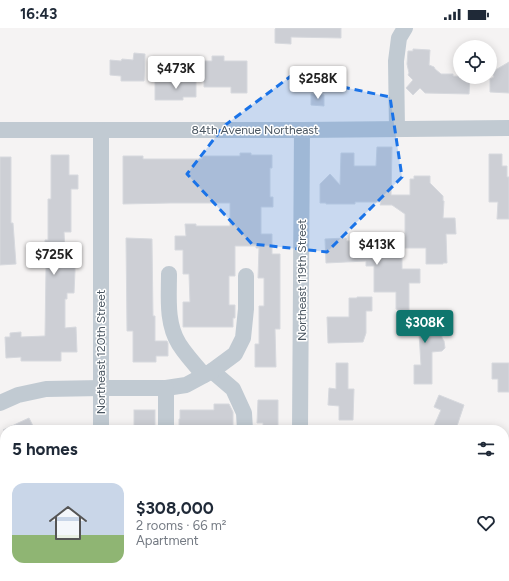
<!DOCTYPE html>
<html lang="en">
<head>
<meta charset="utf-8">
<style>
	body { margin:0; font-family:Figtree,sans-serif; background:#f6f6f7; color:#1f2937; height:100vh; display:flex; flex-direction:column; font-size:15px; white-space:nowrap }
	* { box-sizing:border-box; margin:0 }
	p { font-size:13px; color:#747a83 }
	.icon { flex:none; width:22px; height:22px; fill:none; stroke:currentColor; stroke-width:2; stroke-linecap:round; stroke-linejoin:round }
	.map { position:relative; flex:1; overflow:hidden }
	.drawer { position:absolute; left:0px; top:397px; width:509px; height:156px; display:flex; flex-direction:column; background:#fff; border-radius:16px 16px 0 0; box-shadow:0 2px 10px #0003 }
	.drawer>* { flex:none }
	.buttons { position:absolute; left:453px; top:12px; display:grid; gap:8px }
	.buttons a { display:grid; place-items:center; width:44px; height:44px; border-radius:50%; background:#fff; box-shadow:0 2px 10px #0003; font-size:20px }
	.price { position:absolute; translate:-50% -34px; padding:0 9px; border-radius:4px; background:#fff; color:#222; font-size:13px; line-height:26px; filter:drop-shadow(0 1px 2px #0008) }
	.price::after { content:''; position:absolute; left:50%; top:24px; width:12px; height:9px; margin-left:-6px; background:inherit; clip-path:polygon(0 0,100% 0,50% 100%) }
	.price.on { background:#0f766e; color:#fff }
	ul { padding:0; list-style:none }
	li { display:flex; align-items:center; gap:12px; height:100px; padding:0 12px }
	li span { display:grid; place-items:center; flex:none; width:112px; height:80px; border-radius:12px; color:#555 }
	li>.icon { margin-inline-start:auto }
	span .icon { width:48px; height:48px; fill:#fffc; stroke-width:1 }
	li b { font-size:17px }
	h2 { display:flex; justify-content:space-between; align-items:center; height:48px; padding:0 12px; font-size:17px }
	.status { display:flex; justify-content:space-between; align-items:center; height:28px; padding:0 20px; background:#fff; direction:ltr }
	.status svg { height:11px; fill:currentColor }
	.map>svg:first-child { display:block }
</style>
</head>
<body>
<div class="status"><b>16:43</b><svg viewBox="0 0 49 12"><path d="M0 12V9h3v3zM5 12V6h3v6zM10 12V3h3v9zM15 12V0h3v12zM26 1h20v11H26zM47 4h2v5h-2z"/></svg></div>
<div class="map">
<svg width="509" height="553" viewBox="0 0 509 553">
	<rect width="100%" height="100%" fill="#f5f3f3"/>
	<g fill="#cdcfd5" stroke="#d7d9de">
		<path d="M 276,0 L 341,0 L 341,10 L 291,9 L 291,16 L 275,15 L 275,1 Z"/>
		<path d="M 413,21 L 430,22 L 429,37 L 434,39 L 435,41 L 441,46 L 453,46 L 453,48 L 470,49 L 469,66 L 425,65 L 420,60 L 413,67 L 406,60 L 413,52 L 408,47 L 409,45 L 407,36 L 408,23 L 413,23 Z"/>
		<path d="M 134,25 L 145,26 L 144,53 L 121,53 L 121,48 L 110,47 L 110,32 L 121,33 L 122,31 L 133,32 Z"/>
		<path d="M 212,28 L 224,28 L 224,33 L 247,33 L 247,65 L 231,65 L 231,59 L 204,59 L 204,33 L 212,33 Z"/>
		<path d="M 509,34 L 509,65 L 490,64 L 490,51 L 494,49 L 492,44 Z"/>
		<path d="M 174,51 L 196,51 L 196,69 L 183,69 L 183,72 L 155,72 L 155,54 L 174,53 Z"/>
		<path d="M 311,66 L 324,67 L 324,78 L 311,77 Z"/>
		<path d="M 377,119 L 392,119 L 391,167 L 410,167 L 410,151 L 414,151 L 414,148 L 430,148 L 430,155 L 443,168 L 443,173 L 444,173 L 443,190 L 455,190 L 456,206 L 446,206 L 447,235 L 443,235 L 443,236 L 426,236 L 426,220 L 405,220 L 405,186 L 392,177 L 380,177 L 381,174 L 355,174 L 355,176 L 326,176 L 326,175 L 320,175 L 320,156 L 330,146 L 340,157 L 341,125 L 354,125 L 354,138 L 376,138 Z"/>
		<path d="M 240,125 L 251,125 L 251,127 L 272,127 L 272,140 L 270,140 L 270,169 L 273,169 L 273,179 L 261,179 L 261,206 L 272,206 L 272,226 L 280,226 L 280,301 L 275,301 L 276,339 L 255,339 L 255,316 L 259,316 L 259,278 L 264,278 L 264,250 L 258,250 L 259,220 L 256,220 L 256,218 L 235,218 L 235,248 L 229,248 L 229,277 L 235,277 L 235,290 L 233,290 L 233,299 L 183,299 L 183,274 L 190,274 L 189,246 L 183,246 L 183,222 L 175,222 L 175,208 L 186,208 L 185,196 L 196,196 L 196,198 L 230,198 L 230,175 L 170,175 L 123,176 L 123,128 L 143,128 L 143,131 L 202,131 L 202,128 L 240,128 Z"/>
		<path d="M 489,126 L 502,126 L 502,138 L 507,138 L 507,149 L 509,149 L 509,191 L 497,191 L 498,174 L 489,174 Z"/>
		<path d="M 51,127 L 69,127 L 69,147 L 78,147 L 78,161 L 71,161 L 71,204 L 64,204 L 65,224 L 69,224 L 69,229 L 75,229 L 75,243 L 74,265 L 67,265 L 67,271 L 65,271 L 65,300 L 76,299 L 77,324 L 61,324 L 61,333 L 21,333 L 21,329 L 6,330 L 5,309 L 10,309 L 10,305 L 21,304 L 21,309 L 45,308 L 46,241 L 45,212 L 48,212 L 48,171 L 51,171 Z"/>
		<path d="M 0,129 L 11,129 L 11,195 L 13,195 L 16,236 L 0,237 Z"/>
		<path d="M 126,210 L 152,211 L 153,288 L 155,288 L 155,313 L 167,313 L 168,315 L 168,328 L 156,328 L 156,334 L 133,334 L 133,303 L 127,303 Z"/>
		<path d="M 346,210 L 347,213 L 357,213 L 357,218 L 402,217 L 402,241 L 420,241 L 420,255 L 409,255 L 409,282 L 397,282 L 397,281 L 396,281 L 396,264 L 374,264 L 374,238 L 366,238 L 366,233 L 326,235 L 325,211 Z"/>
		<path d="M 357,269 L 372,269 L 372,283 L 366,283 L 366,305 L 363,314 L 328,315 L 327,289 L 349,289 L 349,270 L 357,270 Z"/>
		<path d="M 440,288 L 442,310 L 444,313 L 445,320 L 442,323 L 432,324 L 432,356 L 414,356 L 414,337 L 421,337 L 419,305 L 401,305 L 401,290 Z"/>
		<path d="M 336,335 L 348,335 L 348,361 L 354,361 L 353,392 L 339,392 L 339,378 L 328,377 L 329,360 L 336,361 Z"/>
		<path d="M 492,335 L 509,335 L 509,364 L 498,364 L 498,351 L 492,351 Z"/>
		<path d="M 439,367 L 464,377 L 457,398 L 456,398 L 455,402 L 437,402 L 438,399 L 434,398 L 441,382 L 434,379 Z"/>
		<path d="M 258,372 L 278,372 L 278,402 L 263,402 L 263,395 L 257,395 Z"/>
		<path d="M 214,376 L 229,376 L 233,384 L 233,400 L 227,400 L 227,402 L 179,402 L 179,391 L 180,391 L 180,382 L 214,382 Z"/>
		<rect x="134" y="382" width="21" height="20"/>
		<path d="M 29,390 L 35,402 L 3,402 Z"/>
	</g>
	<g fill="none" stroke-linecap="round" stroke-linejoin="round">
		<g stroke="#c1cad2" stroke-width="16">
			<path d="M 397,101 L 396,33 L 399,10 L 405,0"/>
			<path d="M 0,102 L 302,102 L 509,100"/>
			<path d="M 169,246 C 169,269 166,295 179,316 C 186,327 195,337 204,347"/>
			<path d="M 212,343 L 233,361 L 244,385 L 245,402"/>
			<path d="M 0,375 L 18,367 L 46,361 L 101,360 L 166,360 L 186,357 L 212,343 L 235,326 L 243,310 L 246,281 L 246,248"/>
			<path d="M 101,402 L 101,103"/>
			<path d="M 166,402 L 166,360"/>
			<path d="M 300,402 L 302,102"/>
			<path d="M 504,480 L 509,480"/>
			<path d="M 99,548 L 99,553"/>
			<path d="M 304,548 L 304,553"/>
		</g>
	</g>
	<path fill="#1a73e8" fill-opacity="0.2" stroke="#1a73e8" stroke-width="3" stroke-dasharray="8 5" stroke-linejoin="round" d="M 291,48 L 390,69 L 402,149 L 327,224 L 252,216 L 187,146 L 224,98 Z"/>
	<g text-anchor="middle" stroke-width="3" stroke-linejoin="round" paint-order="stroke">
		<g font-size="12" fill="#4a5661" stroke="#fff">
			<text x="255" y="106">84th Avenue Northeast</text>
			<text transform="translate(302 252) rotate(-90)" y="4">Northeast 119th Street</text>
			<text transform="translate(101 324) rotate(-90)" y="4">Northeast 120th Street</text>
		</g>
	</g>
</svg>
<div class="buttons">
<a><svg class="icon" aria-label="locate" viewBox="0 0 24 24"><circle cx="12" cy="12" r="6"/><path d="M12 2v4M12 18v4M2 12h4M18 12h4"/></svg></a>
</div>
<b class="price" style="left:176px;top:62px">$473K</b>
<b class="price" style="left:318px;top:72px">$258K</b>
<b class="price" style="left:377px;top:238px">$413K</b>
<b class="price" style="left:54px;top:248px">$725K</b>
<b class="price on" style="left:425px;top:316px">$308K</b>
<section class="drawer">
<h2>5 homes<svg class="icon" aria-label="filters" viewBox="0 0 24 24"><path d="M4 7h16M4 17h16"/><circle cx="9" cy="7" r="2"/><circle cx="15" cy="17" r="2"/></svg></h2>
<ul>
<li><span style="background:linear-gradient(#c9d6e8 65%,#8fb573 0)"><svg class="icon" aria-label="home" viewBox="0 0 24 24"><path d="M3 11l9-7 9 7M6 9v11h12V9"/></svg></span><div><b>$308,000</b><p>2 rooms · 66 m²</p><p>Apartment</p></div><svg class="icon" aria-label="heart" viewBox="0 0 24 24"><path d="M12 20l-8-8c-3-5 5-10 8-4 3-6 11-1 8 4z"/></svg></li>
</ul>
</section>
</div>
</body>
</html>
